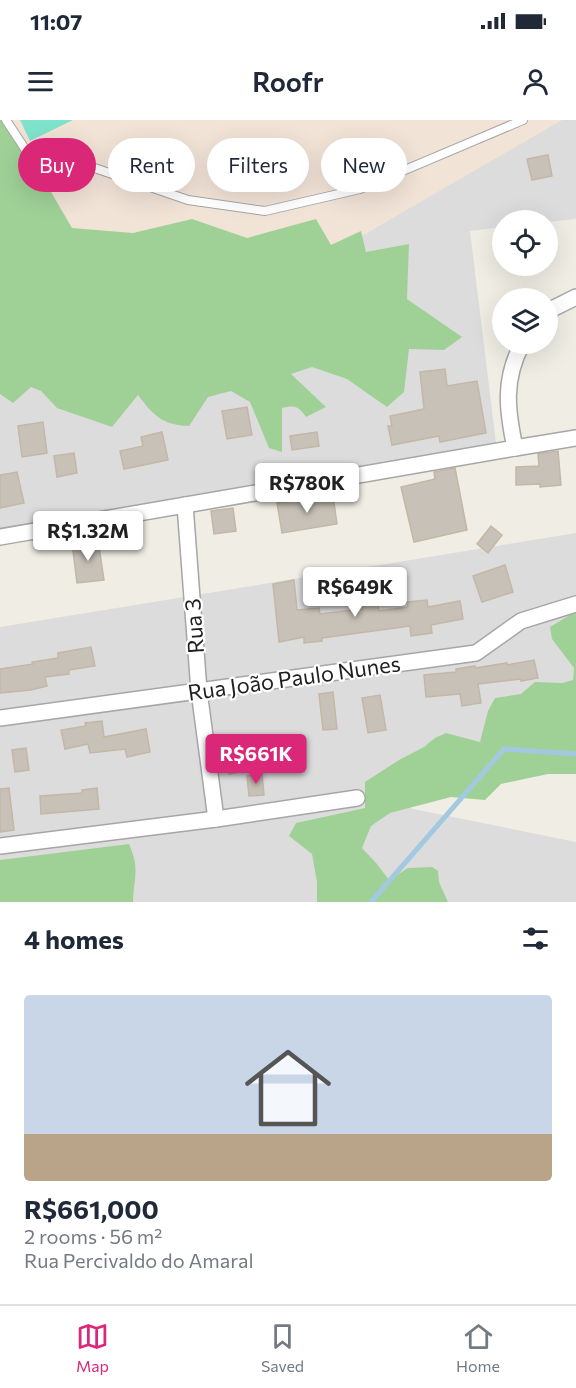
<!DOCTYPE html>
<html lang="en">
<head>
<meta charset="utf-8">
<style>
	body { margin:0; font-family:Commissioner,sans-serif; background:#f6f6f7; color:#1f2937; height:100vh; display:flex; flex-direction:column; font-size:22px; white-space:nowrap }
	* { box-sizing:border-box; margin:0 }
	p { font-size:20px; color:#747a83 }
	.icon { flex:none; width:33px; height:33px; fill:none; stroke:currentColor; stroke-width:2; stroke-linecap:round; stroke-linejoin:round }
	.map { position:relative; height:782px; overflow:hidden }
	.panel { display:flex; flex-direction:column; background:#fff; flex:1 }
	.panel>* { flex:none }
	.hud { position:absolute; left:18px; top:18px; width:540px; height:54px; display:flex; gap:12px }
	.controls { position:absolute; left:492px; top:90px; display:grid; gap:12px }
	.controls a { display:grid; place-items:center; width:66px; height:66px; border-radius:50%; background:#fff; box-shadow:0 6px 24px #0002; font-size:30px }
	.price { position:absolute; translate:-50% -51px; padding:0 14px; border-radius:6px; background:#fff; color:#222; font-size:20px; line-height:39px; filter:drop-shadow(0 2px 3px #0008) }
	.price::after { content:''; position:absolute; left:50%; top:36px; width:18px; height:14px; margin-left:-9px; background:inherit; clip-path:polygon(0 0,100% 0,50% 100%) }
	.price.selected { background:#db2777; color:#fff }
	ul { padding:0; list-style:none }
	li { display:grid; align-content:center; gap:12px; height:318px; padding:0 24px }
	li span { display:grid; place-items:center; height:186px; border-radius:6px; color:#555 }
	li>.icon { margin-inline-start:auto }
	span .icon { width:108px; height:108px; fill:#fffc; stroke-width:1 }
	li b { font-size:26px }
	h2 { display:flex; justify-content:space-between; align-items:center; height:72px; padding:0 24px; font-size:26px }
	.pill { padding:0 21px; border-radius:27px; background:#fff; box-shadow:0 6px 24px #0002; font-size:21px; line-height:54px }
	.pill.selected { background:#db2777; color:#fff }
	.status { display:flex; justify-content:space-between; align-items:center; height:42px; padding:0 30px; background:#fff; direction:ltr }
	.status svg { height:16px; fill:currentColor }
	header { display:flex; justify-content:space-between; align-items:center; height:78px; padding:0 24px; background:#fff; font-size:27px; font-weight:600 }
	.tab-bar { display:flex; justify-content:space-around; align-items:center; height:84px; border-top:2px solid #e0e1e3; background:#fff; font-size:16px; color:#747a83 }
	.tab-bar a { display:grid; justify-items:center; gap:3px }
	.tab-bar .selected { color:#db2777 }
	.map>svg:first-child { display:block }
</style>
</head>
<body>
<div class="status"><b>11:07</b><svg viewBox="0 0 49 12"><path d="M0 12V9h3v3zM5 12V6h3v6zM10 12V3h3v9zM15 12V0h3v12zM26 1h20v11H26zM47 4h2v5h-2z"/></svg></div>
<header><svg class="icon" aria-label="menu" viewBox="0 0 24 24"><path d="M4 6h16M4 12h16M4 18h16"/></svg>Roofr<svg class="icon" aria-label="person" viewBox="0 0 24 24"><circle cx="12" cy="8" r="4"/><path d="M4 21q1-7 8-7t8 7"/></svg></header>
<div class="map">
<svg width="576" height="782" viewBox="0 0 576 782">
	<rect width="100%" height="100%" fill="#f0eee4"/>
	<g fill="#dddcdc">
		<path d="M 166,0 L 576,0 L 576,99 L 548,102 L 548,100 L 502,100 L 502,107 L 470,111 L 497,331 L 0,417 L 0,61 Z"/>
		<path d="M 576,413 L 576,618 L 359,678 L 576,722 L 576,782 L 0,782 L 0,507 Z"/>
	</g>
	<path fill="#f2e3d7" d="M 0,0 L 562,0 L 265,172 L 0,171 Z"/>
	<g fill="#9fd197">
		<path d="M 0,0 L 9,0 L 72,108 L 133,113 L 192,99 L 247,118 L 316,99 L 331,125 L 361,111 L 366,132 L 409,124 L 407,179 L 462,217 L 444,230 L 409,229 L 404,272 L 387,287 L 347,259 L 312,247 L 291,254 L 326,287 L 306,297 C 298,286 295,285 282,288 L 282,332 L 269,328 L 250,282 L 231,271 L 208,277 L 189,306 C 162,305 153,295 138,275 L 112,307 L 57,288 L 41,271 L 31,267 L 13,283 L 0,274 Z"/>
		<path d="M 576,494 L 576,654 L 548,654 L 501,664 L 485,680 L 451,677 L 390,693 L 371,706 L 362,728 L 377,744 L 389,760 L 408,748 L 432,747 L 438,751 L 439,762 L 448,782 L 317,782 L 317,762 L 312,734 L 289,716 L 296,703 L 365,688 L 365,662 L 399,640 L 424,627 L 435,618 L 446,613 L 480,622 L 488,591 L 495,578 L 521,574 L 535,562 L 562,563 L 573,560 L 574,548 L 552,519 L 550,507 L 570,495 Z"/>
		<path d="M 129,724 C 140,749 134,757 133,782 L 0,782 L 0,740 Z"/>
	</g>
	<path fill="#7fe3cc" d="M 20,0 L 73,0 L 30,21 Z"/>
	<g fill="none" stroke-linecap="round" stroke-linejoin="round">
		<path stroke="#a3c9e0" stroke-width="5" d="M 371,782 L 504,629 L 576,634"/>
	</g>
	<g fill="#c8c1b7" stroke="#c3b7a6" stroke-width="1.5">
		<path d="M 548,35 L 552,56 L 532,60 L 527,39 Z"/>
		<path d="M 445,249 L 447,266 L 477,261 L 486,313 L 440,322 L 439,316 L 392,325 L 388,306 L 392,306 L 390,296 L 424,289 L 420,252 Z"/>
		<path d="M 247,287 L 252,315 L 227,319 L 222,291 Z"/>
		<path d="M 43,302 L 47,333 L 22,337 L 18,306 Z"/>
		<path d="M 162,312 L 168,340 L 124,349 L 120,331 L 143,326 L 141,317 Z"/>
		<path d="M 317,312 L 319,326 L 292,330 L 290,316 Z"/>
		<path d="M 558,331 L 561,365 L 540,367 L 540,364 L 516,365 L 516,347 L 539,346 L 538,334 Z"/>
		<path d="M 74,333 L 77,353 L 57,357 L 54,336 Z"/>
		<path d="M 455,348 L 467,410 L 414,422 L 401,367 L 435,359 L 434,352 Z"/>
		<path d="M 17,352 L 24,383 L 0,388 L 0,355 Z"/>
		<path d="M 333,376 L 337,404 L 282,413 L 277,383 Z"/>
		<path d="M 233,388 L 236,411 L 214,414 L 211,391 Z"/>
		<path d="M 491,406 L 502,415 L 488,433 L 477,424 Z"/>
		<path d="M 98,420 L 104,460 L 77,463 L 72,423 Z"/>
		<path d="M 505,445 L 513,472 L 482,482 L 473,456 Z"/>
		<path d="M 294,460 L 297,490 L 319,488 L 320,494 L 362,489 L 361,480 L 377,478 L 379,491 L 408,487 L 407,482 L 427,480 L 428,487 L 460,481 L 463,499 L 431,505 L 432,513 L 411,516 L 410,506 L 322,518 L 322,521 L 304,523 L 304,517 L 279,522 L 273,464 Z"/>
		<path d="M 91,527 L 95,546 L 69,550 L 69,554 L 45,557 L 47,566 L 31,570 L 0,573 L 0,549 L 33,544 L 32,542 L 58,538 L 58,533 Z"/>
		<path d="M 534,540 L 538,558 L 521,561 L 521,559 L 478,564 L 481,583 L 462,586 L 460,574 L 426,577 L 424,555 L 456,552 L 456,549 L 475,546 L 475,548 L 507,543 L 507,545 Z"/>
		<path d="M 333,572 L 337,609 L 323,610 L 319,574 Z"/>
		<path d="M 380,575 L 386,610 L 368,613 L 362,578 Z"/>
		<path d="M 102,601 L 104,617 L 146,609 L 150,632 L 127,637 L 125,629 L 90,633 L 88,624 L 65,629 L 61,610 L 86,606 L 85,603 Z"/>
		<path d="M 26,628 L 29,650 L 15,652 L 12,630 Z"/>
		<path d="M 242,635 L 244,651 L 229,654 L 226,638 Z"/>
		<path d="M 262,654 L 264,675 L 249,676 L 247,656 Z"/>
		<path d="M 9,668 L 14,710 L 0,712 L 0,669 Z"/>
		<path d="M 97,668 L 99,689 L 41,694 L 40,676 L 82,673 L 82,670 Z"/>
	</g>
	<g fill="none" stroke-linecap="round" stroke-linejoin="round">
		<g stroke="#a6a6a6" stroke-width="10">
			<path id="service" d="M 6,0 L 29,35 L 77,42 L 188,80 L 265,91 L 360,69 L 523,0"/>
		</g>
		<g stroke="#a6a6a6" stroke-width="18">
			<g id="minor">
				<path d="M 548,191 L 576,177"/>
				<path d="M 515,328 L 576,318"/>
				<path d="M 185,385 L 199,571 L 216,699"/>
				<path d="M 0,417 L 515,328 C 507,290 503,260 522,224"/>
				<path d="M 0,598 L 476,533 L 521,501 L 576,484"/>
				<path d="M 0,726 L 216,699 L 357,678"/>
			</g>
		</g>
		<use href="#service" stroke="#fff" stroke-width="8"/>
		<use href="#minor" stroke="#fff" stroke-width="15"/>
	</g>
	<g text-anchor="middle" stroke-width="4.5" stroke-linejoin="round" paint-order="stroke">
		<g font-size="22" fill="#1f1f1f" stroke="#fff">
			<text transform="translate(194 506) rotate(-94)" y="8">Rua 3</text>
			<text transform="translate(294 558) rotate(-8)" y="8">Rua João Paulo Nunes</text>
		</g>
	</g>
</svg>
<div class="controls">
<a><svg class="icon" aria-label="locate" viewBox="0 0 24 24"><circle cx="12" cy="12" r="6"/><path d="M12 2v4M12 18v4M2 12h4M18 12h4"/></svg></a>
<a><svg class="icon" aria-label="layers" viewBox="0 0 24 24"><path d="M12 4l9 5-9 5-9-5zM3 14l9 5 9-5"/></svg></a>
</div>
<b class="price" style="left:307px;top:394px">R$780K</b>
<b class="price" style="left:88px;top:442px">R$1.32M</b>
<b class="price" style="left:355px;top:498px">R$649K</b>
<b class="price selected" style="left:256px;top:665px">R$661K</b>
<div class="hud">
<a class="pill selected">Buy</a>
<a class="pill">Rent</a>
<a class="pill">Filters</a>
<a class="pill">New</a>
</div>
</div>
<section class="panel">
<h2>4 homes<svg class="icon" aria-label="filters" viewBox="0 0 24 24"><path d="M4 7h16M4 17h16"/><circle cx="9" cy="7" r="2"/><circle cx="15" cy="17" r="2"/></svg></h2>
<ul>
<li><span style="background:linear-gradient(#c9d6e8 75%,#b9a48a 0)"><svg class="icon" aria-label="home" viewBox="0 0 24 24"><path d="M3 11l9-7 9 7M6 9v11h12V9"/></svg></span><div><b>R$661,000</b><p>2 rooms · 56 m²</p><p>Rua Percivaldo do Amaral</p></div></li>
</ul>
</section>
<nav class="tab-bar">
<a class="selected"><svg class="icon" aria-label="map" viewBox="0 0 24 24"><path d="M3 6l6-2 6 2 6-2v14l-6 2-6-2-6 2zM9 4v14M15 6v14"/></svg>Map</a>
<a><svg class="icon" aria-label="saved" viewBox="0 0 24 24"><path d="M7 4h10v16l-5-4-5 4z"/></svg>Saved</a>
<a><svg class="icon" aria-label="home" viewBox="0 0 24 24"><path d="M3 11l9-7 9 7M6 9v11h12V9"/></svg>Home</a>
</nav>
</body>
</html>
